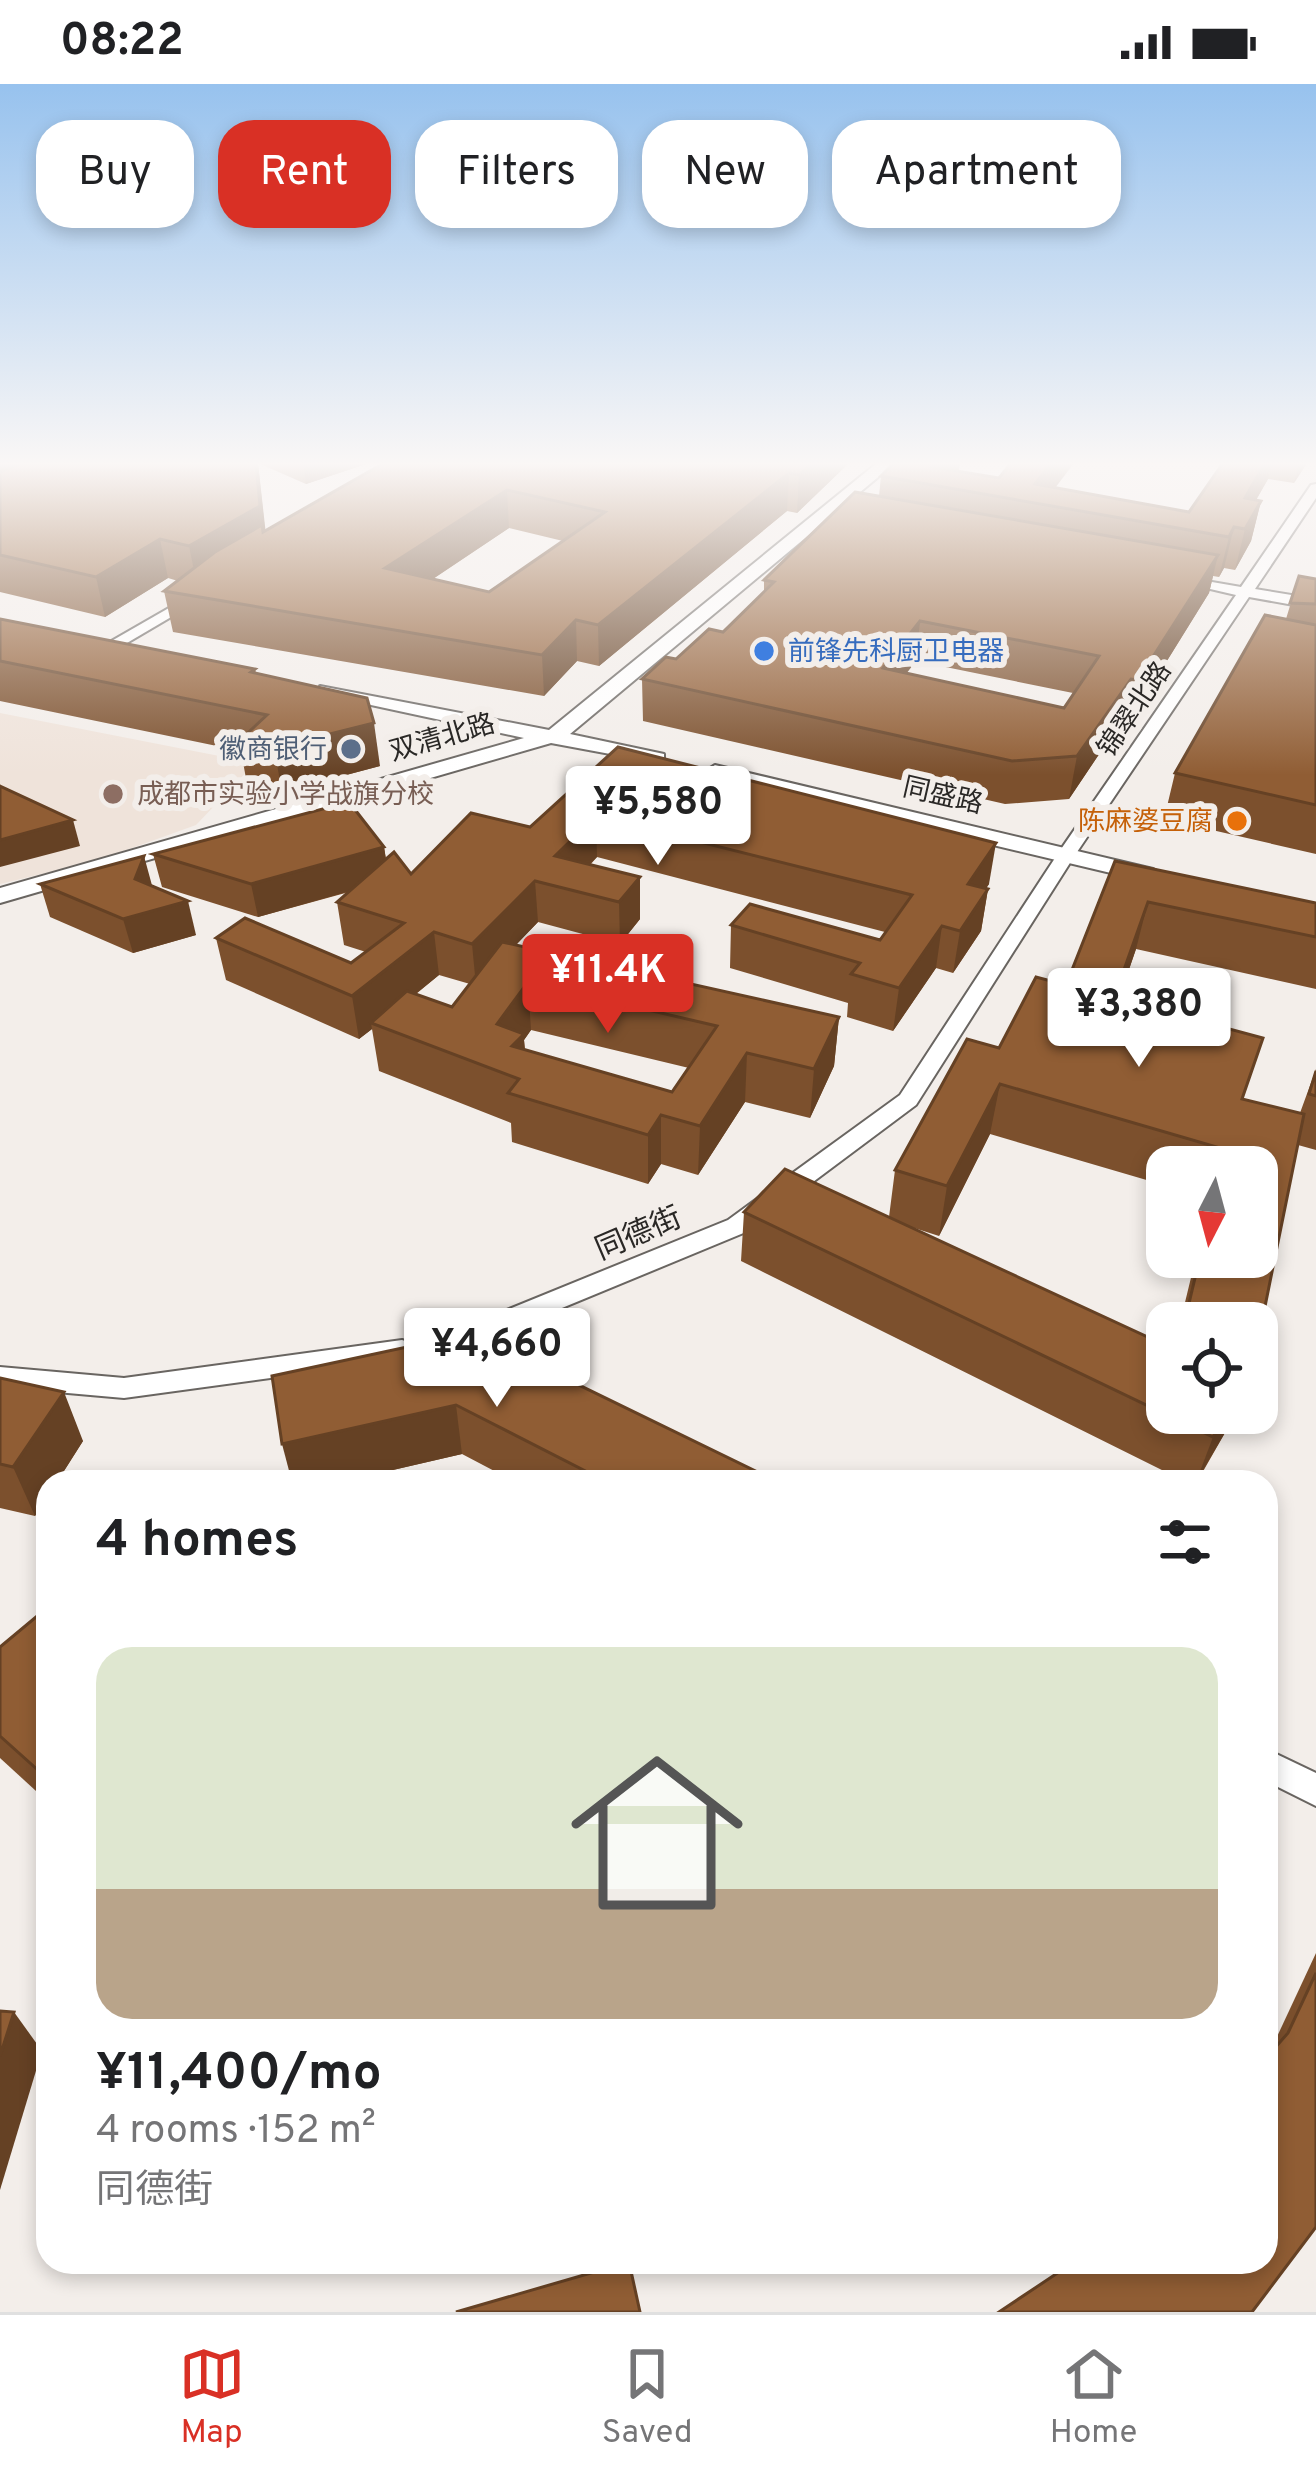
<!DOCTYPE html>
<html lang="en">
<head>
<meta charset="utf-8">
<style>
	body { margin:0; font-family:Overpass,"Noto Sans SC",sans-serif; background:#f6f6f6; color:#202124; height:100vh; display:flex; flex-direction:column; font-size:45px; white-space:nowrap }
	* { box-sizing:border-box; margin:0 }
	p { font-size:39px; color:#757577 }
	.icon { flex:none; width:66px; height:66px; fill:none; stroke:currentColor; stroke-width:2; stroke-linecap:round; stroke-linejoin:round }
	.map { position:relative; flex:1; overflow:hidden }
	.details { position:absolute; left:36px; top:1386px; width:1242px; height:804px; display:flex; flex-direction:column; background:#fff; border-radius:36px; box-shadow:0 6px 18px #0003 }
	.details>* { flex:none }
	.top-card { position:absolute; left:36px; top:36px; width:1245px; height:108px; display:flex; gap:24px }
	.needle { width:78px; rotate:186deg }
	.buttons { position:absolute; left:1146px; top:1062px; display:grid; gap:24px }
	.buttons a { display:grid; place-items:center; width:132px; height:132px; border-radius:24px; background:#fff; box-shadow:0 6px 18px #0003; font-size:60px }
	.price { position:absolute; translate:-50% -102px; padding:0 27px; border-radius:12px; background:#fff; color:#222; font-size:39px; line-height:78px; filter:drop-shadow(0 3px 6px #0008) }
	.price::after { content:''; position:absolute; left:50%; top:72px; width:36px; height:27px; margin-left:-18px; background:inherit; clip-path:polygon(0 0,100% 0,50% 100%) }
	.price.active { background:#d93025; color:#fff }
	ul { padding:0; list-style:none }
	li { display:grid; align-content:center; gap:24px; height:636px; padding:0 60px }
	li+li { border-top:3px solid #e0e0e0 }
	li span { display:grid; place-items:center; height:372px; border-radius:36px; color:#555 }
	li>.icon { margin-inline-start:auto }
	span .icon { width:216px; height:216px; fill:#fffc; stroke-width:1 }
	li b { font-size:51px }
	h2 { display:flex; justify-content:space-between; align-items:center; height:144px; padding:0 60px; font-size:51px }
	.tag { padding:0 42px; border-radius:36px; background:#fff; box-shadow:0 6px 18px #0003; font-size:42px; line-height:108px }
	.tag.active { background:#d93025; color:#fff }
	.status { display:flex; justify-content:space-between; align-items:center; height:84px; padding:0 60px; background:#fff; direction:ltr }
	.status svg { height:33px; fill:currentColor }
	.tabs { display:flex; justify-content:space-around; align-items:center; height:168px; border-top:3px solid #e0e0e0; background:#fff; font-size:33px; color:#757577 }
	.tabs a { display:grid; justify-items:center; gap:6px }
	.tabs .active { color:#d93025 }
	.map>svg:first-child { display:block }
</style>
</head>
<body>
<div class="status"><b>08:22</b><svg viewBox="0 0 49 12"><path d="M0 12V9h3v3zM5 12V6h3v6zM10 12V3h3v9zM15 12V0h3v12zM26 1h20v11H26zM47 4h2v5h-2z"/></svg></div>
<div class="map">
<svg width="1316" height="2228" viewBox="0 0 1316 2228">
	<rect width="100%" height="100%" fill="#f3eeea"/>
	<path fill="#efe3da" d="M 0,629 L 255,679 L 196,741 L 96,777 L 0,800 Z"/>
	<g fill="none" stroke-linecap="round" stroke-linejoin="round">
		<g stroke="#696561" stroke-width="4">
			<g id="minor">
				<path d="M 1316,400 L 1316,414 L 1255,505 L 1316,515 L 1316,525 L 1249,513 L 1075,771 L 916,1021 L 746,1148 L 458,1267 L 440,1267 L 436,1260 L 440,1253 L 728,1136 L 900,1011 L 1057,771 L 1236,511 L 1176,497 L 1183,493 L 1241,503 L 1311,401 Z"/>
				<path d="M 195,509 L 200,510 L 200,516 L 115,566 L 101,563 Z"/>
				<path d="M 402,1256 L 411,1259 L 415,1266 L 411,1273 L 402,1276 L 124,1314 L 0,1303 L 0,1283 L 124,1294 Z"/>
				<path d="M 1266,1665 L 1316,1689 L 1316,1722 L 1266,1697 Z"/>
			</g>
		</g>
		<g stroke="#696561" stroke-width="4">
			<g id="tertiary">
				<path d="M 877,379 L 895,379 L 570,650 L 664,670 L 664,680 L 551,659 L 0,819 L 0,804 L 524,654 L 320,610 L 320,602 L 549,646 Z"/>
				<path d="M 715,681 L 1153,785 L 1165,792 L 1153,799 L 707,693 L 704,688 Z"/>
			</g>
		</g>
		<use href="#minor" fill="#fff" fill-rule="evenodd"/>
		<use href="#tertiary" fill="#fff" fill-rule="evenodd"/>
	</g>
	<g fill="#7c502d" fill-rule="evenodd">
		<path d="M 0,379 L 369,379 L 306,400 L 258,379 L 265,447 L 384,379 L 849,379 L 797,429 L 787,427 L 599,582 L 577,577 L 544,612 L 173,548 L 164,507 L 178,497 L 168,494 L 105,533 L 0,508 ZM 509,444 L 563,457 L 489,508 L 433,495 Z"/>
		<path d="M 1223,379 L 1307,379 L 1294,399 L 1268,395 L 1256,416 L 1261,417 L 1251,457 L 1235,486 L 1224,484 L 1219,493 L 1213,492 L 1209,509 L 1129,638 L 1122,636 L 1069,715 L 1005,720 L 643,637 L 642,595 L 723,548 L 764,509 L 764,496 L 879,412 L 881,392 L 959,386 L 958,387 L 1189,428 ZM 916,577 L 1073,609 L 1064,624 L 906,589 Z"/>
		<path d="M 1299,492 L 1316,495 L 1316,770 L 1164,735 L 1175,689 L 1286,535 Z"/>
		<path d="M 0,535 L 255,585 L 256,589 L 380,682 L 282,708 L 247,700 L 241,667 L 0,617 Z"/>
		<path d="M 618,663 L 989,800 L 986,804 L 988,805 L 981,847 L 953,889 L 936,884 L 893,947 L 847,933 L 848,919 L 730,884 L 731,841 L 880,856 L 885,848 L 597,773 L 590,781 L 640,793 L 640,835 L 620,860 L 538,838 L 516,861 L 839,933 L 834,982 L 810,1034 L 745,1018 L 698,1091 L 661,1080 L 648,1100 L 512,1058 L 511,1039 L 379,987 L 372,945 L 359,955 L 226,896 L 216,854 L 351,879 L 366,868 L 344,861 L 337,818 L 349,808 L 258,833 L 162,803 L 153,770 L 384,763 L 386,775 L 411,790 L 530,743 ZM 439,891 L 470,900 L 452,923 L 416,910 ZM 531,946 L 689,984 L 672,1008 L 525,965 L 524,956 Z"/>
		<path d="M 1115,777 L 1316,819 L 1316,905 L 1136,865 L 1119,915 L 1243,1016 L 1300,1029 L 1316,985 L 1316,1066 L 1298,1061 L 1257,1259 L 1257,1239 L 1180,1239 L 1196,1173 L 1257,1173 L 1257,1083 L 1167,1083 L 1167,1102 L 990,1050 L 939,1152 L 908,1142 L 1167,1329 L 1233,1329 L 1226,1347 L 1197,1398 L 1186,1398 L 741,1177 L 744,1128 L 889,1133 L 895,1086 L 999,964 L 1066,901 Z"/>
		<path d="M 40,800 L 152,802 L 196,851 L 133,869 L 50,833 Z"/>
		<path d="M 472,1249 L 778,1398 L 515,1398 L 462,1370 L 341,1398 Z"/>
		<path d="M 0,1294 L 83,1357 L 57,1398 L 48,1398 L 48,1411 L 35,1432 L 0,1424 Z"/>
		<path d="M 48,1523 L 48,1718 L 0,1674 L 0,1563 Z"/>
		<path d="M 1316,1869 L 1316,2143 L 1266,2178 L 1268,1972 Z"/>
	</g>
	<g fill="#654124">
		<path d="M 0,379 L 87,379 L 0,413 Z"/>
		<path d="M 256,379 L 258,379 L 267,460 L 197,501 L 189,462 Z"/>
		<path d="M 303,379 L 369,379 L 306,400 Z"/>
		<path d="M 812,379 L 849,379 L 797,429 L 799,391 Z"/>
		<path d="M 936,379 L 960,379 L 959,386 L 944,403 L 932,383 Z"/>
		<path d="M 1051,379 L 1074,379 L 1043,420 L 1035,400 Z"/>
		<path d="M 1265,379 L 1272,379 L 1268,395 L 1240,444 L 1245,414 Z"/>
		<path d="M 1299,379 L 1307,379 L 1294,399 Z"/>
		<path d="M 789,389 L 787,427 L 599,582 L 598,541 Z"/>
		<path d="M 507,406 L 509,444 L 389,524 L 385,484 Z"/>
		<path d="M 1261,417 L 1251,457 L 1235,486 L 1245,445 Z"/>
		<path d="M 1234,443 L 1224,484 L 1219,493 L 1229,453 Z"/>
		<path d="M 160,455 L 168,494 L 105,533 L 96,493 Z"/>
		<path d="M 1218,471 L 1209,509 L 1129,638 L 1138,596 Z"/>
		<path d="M 576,536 L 577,577 L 544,612 L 542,571 Z"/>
		<path d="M 920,537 L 916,577 L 879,625 L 883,584 Z"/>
		<path d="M 1131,595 L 1122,636 L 1069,715 L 1077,672 Z"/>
		<path d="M 374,639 L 380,682 L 282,708 L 274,664 Z"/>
		<path d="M 596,732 L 597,773 L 566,804 L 555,772 Z"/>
		<path d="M 73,736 L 80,762 L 0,783 L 0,756 Z"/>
		<path d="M 996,759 L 989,800 L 962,842 L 968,800 Z"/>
		<path d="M 384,763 L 389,796 L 258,833 L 251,800 Z"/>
		<path d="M 144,772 L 153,805 L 135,795 Z"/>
		<path d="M 640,793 L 640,835 L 620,860 L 619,818 Z"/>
		<path d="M 535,797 L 538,838 L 476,902 L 472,860 Z"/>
		<path d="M 988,805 L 981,847 L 953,889 L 960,847 Z"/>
		<path d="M 188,817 L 196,851 L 133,869 L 123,835 Z"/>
		<path d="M 1148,818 L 1136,865 L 1102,963 L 1114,914 Z"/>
		<path d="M 942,842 L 936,884 L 893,947 L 899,904 Z"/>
		<path d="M 434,848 L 439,891 L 377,941 L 371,939 L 372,945 L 359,955 L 352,912 Z"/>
		<path d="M 528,898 L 531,946 L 524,956 L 527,999 L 519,995 L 513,973 L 501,989 L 497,940 Z"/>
		<path d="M 839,933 L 834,982 L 810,1034 L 814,985 Z"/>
		<path d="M 747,969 L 745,1018 L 698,1091 L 700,1042 Z"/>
		<path d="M 1000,1000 L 990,1050 L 939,1152 L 947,1102 Z"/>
		<path d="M 661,1031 L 661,1080 L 648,1100 L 648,1051 Z"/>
		<path d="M 64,1308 L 83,1357 L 57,1398 L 48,1398 L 48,1411 L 35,1432 L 13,1383 Z"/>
		<path d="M 456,1321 L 462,1370 L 341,1398 L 292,1398 L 282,1360 Z"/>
		<path d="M 1227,1329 L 1233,1329 L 1226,1347 L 1196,1398 L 1213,1353 Z"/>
		<path d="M 48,1679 L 48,1704 L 39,1687 Z"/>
		<path d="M 14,1928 L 42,1967 L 0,2106 L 0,1972 Z"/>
	</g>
	<g fill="#905d34" stroke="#654124" stroke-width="3" fill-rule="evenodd">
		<path d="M 22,379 L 256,379 L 260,422 L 189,462 L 160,455 L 96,493 L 0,471 L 0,388 Z"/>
		<path d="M 384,379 L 812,379 L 799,391 L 789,389 L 598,541 L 576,536 L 542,571 L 164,507 L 215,468 L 262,441 L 263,448 ZM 507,406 L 605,428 L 489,508 L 385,484 Z"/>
		<path d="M 894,379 L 936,379 L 932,383 L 999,394 L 1011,379 L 1051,379 L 1035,400 L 1189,428 L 1223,379 L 1265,379 L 1245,414 L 1261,417 L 1245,445 L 1234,443 L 1229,453 L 881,392 Z"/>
		<path d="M 855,408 L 1218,471 L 1138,596 L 1131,595 L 1077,672 L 1012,677 L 642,595 L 666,573 L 676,575 L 709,545 L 723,548 L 774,498 L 764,496 ZM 920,537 L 1099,572 L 1064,624 L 883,584 Z"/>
		<path d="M 1299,492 L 1316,495 L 1316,520 L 1290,519 Z"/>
		<path d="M 1265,531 L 1316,541 L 1316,721 L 1175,689 Z"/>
		<path d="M 0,535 L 255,585 L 251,588 L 367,614 L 374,639 L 274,664 L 239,657 L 267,631 L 0,577 Z"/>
		<path d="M 618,663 L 996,759 L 968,800 L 988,805 L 960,847 L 942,842 L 899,904 L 851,890 L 860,879 L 731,841 L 750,820 L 880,856 L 912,811 L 596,732 L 555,772 L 640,793 L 619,818 L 535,797 L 472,860 L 434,848 L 352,912 L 216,854 L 245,834 L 351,879 L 404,839 L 337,818 L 394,768 L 411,790 L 471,729 L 530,743 Z"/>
		<path d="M 0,702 L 73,736 L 0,756 Z"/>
		<path d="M 349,718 L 384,763 L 251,800 L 153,770 Z"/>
		<path d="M 144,772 L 135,795 L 188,817 L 123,835 L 40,800 Z"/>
		<path d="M 1115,777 L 1316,819 L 1316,853 L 1148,818 L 1114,914 L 1263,954 L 1242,1015 L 1304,1030 L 1258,1257 L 1257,1239 L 1195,1239 L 1185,1236 L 1200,1173 L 1257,1173 L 1257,1083 L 1223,1083 L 1227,1066 L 1000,1000 L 947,1102 L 895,1086 L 967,955 L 999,964 L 1036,893 L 1066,901 Z"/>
		<path d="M 502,858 L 839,933 L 814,985 L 747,969 L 700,1042 L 661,1031 L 648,1051 L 508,1009 L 519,995 L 371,939 L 407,907 L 452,923 ZM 528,898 L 717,942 L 672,1008 L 512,962 L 524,950 L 497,940 Z"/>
		<path d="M 1316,987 L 1316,1012 L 1309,1010 Z"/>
		<path d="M 785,1085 L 1167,1262 L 1167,1329 L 1227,1329 L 1213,1353 L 744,1128 Z"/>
		<path d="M 472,1249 L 778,1398 L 607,1398 L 456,1321 L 282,1360 L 272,1292 Z"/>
		<path d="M 0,1294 L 64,1308 L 13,1383 L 0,1380 Z"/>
		<path d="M 48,1523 L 48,1679 L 39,1687 L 0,1652 L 0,1563 Z"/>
		<path d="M 1316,1889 L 1316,2143 L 1252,2228 L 999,2228 L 1074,2178 L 1266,2178 L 1266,1974 L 1288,1949 Z"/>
		<path d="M 0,1927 L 14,1928 L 0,1972 Z"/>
		<path d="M 629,2178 L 640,2228 L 456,2228 Z"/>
	</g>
	<linearGradient id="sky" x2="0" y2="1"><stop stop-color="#97c2ee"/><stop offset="0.55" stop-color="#faf7f6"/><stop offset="1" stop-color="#faf7f6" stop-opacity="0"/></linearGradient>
	<rect width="1316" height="691" fill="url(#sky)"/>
	<circle fill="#3f7fe0" stroke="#f3eeea" stroke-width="4.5" cx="764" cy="567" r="12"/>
	<circle fill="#5c6f8a" stroke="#f3eeea" stroke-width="4.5" cx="351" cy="665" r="12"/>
	<circle fill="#8d6e63" stroke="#f3eeea" stroke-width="4.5" cx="113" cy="710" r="12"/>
	<circle fill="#e8710a" stroke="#f3eeea" stroke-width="4.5" cx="1237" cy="737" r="12"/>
	<g text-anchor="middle" stroke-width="12" stroke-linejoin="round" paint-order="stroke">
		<g font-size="27" fill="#366cbe" stroke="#f3eeea" text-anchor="start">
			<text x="788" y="576">前锋先科厨卫电器</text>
		</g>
		<g font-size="27" fill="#2a2826" stroke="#f3eeea">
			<text transform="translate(1134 625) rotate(-56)" y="9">锦翠北路</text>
			<text transform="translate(442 653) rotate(-16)" y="9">双清北路</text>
			<text transform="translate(943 711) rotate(13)" y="9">同盛路</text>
		</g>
		<g font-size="27" fill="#4e5e75" stroke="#f3eeea" text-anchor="end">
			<text x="327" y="674">徽商银行</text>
		</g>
		<g font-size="27" fill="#785e54" stroke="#f3eeea" text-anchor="start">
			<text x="137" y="719">成都市实验小学战旗分校</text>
		</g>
		<g font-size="27" fill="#c56008" stroke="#f3eeea" text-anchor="end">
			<text x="1213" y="746">陈麻婆豆腐</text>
		</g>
		<g font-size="30" fill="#2a2826" stroke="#f3eeea">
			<text transform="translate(638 1149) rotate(-23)" y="10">同德街</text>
		</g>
	</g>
</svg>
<div class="buttons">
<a><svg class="needle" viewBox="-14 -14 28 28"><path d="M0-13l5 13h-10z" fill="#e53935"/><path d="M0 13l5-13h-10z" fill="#757577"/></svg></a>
<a><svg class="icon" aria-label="locate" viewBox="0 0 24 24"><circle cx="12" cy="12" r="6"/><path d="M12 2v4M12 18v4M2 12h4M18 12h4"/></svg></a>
</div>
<b class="price" style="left:658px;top:784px">¥5,580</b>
<b class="price active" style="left:608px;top:952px">¥11.4K</b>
<b class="price" style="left:1139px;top:986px">¥3,380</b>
<b class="price" style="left:497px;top:1326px">¥4,660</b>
<div class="top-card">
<a class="tag">Buy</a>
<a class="tag active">Rent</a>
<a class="tag">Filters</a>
<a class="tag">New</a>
<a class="tag">Apartment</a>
</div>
<section class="details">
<h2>4 homes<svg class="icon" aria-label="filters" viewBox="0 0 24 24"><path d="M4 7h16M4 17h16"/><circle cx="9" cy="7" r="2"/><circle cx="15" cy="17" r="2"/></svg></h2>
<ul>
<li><span style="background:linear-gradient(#dfe7d0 65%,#b9a48a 0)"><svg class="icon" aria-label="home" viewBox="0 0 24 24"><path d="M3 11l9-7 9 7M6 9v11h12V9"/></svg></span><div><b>¥11,400/mo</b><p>4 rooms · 152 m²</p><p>同德街</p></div></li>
</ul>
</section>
</div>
<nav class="tabs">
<a class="active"><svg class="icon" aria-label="map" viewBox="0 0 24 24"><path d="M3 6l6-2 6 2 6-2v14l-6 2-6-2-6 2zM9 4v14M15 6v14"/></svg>Map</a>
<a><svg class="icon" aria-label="saved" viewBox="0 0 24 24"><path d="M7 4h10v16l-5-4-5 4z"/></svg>Saved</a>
<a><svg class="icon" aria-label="home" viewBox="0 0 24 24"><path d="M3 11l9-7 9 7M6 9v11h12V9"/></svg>Home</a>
</nav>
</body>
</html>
